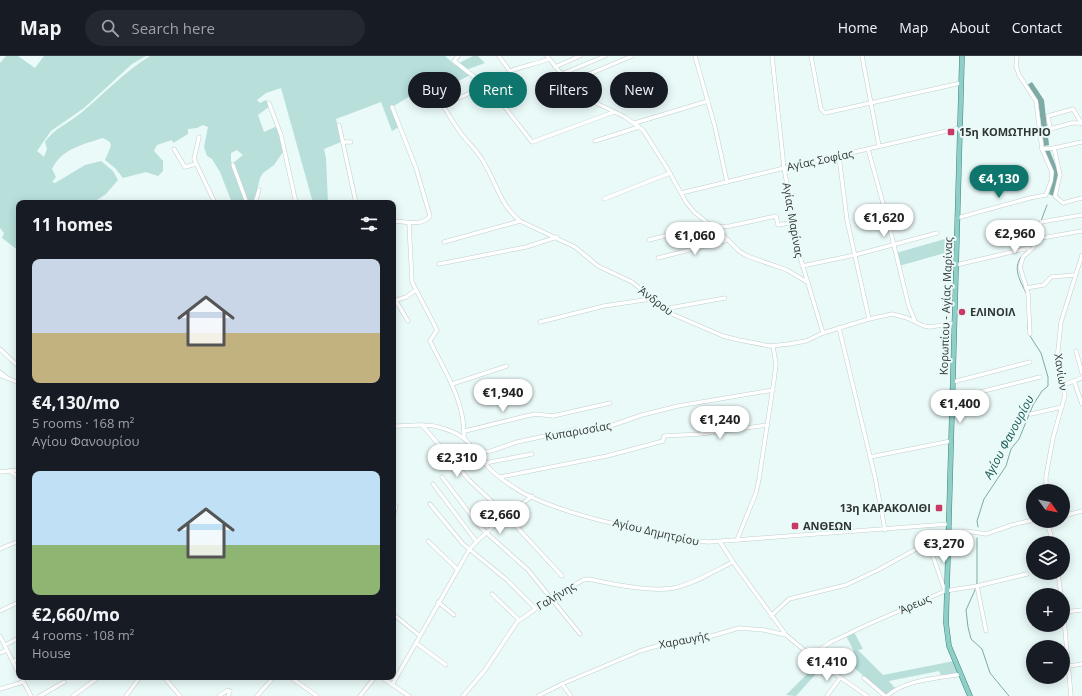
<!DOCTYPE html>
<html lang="en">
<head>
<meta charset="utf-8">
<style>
	body { margin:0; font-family:"Open Sans",sans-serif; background:#242831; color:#f1f3f6; height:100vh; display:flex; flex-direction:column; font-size:15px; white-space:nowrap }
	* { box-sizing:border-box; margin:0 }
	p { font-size:13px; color:#9ea1a6 }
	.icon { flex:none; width:22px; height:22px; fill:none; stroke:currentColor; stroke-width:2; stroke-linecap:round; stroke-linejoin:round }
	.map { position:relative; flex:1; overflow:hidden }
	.side { position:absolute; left:16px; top:144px; width:380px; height:480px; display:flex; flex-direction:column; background:#171b24; border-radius:8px; box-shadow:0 2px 10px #0003 }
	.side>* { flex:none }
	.hud { position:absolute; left:408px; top:16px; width:380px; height:36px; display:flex; gap:8px }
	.needle { width:26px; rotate:123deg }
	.fabs { position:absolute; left:1026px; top:428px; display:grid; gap:8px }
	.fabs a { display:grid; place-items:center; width:44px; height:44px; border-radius:50%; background:#171b24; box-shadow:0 2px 10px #0003; font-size:20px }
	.price { position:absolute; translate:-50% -34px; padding:0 9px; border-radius:14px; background:#fff; color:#222; font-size:13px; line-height:26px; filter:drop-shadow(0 1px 2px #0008) }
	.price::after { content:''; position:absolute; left:50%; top:24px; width:12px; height:9px; margin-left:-6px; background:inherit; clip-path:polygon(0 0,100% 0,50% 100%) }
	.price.selected { background:#0f766e; color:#fff }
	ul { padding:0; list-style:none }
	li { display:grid; align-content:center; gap:8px; height:212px; padding:0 16px }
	li span { display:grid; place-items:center; height:124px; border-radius:8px; color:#555 }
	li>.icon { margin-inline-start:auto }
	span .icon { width:72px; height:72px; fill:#fffc; stroke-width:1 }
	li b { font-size:17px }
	h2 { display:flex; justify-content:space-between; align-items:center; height:48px; padding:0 16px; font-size:17px }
	.pill { padding:0 14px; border-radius:18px; background:#171b24; box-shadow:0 2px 10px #0003; font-size:14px; line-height:36px }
	.pill.selected { background:#0f766e; color:#fff }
	header { display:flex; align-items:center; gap:24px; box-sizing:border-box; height:56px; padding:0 20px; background:#171b24; border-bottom:1px solid #363941 }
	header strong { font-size:19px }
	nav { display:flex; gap:22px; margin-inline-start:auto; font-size:14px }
	.search { width:280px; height:36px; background:#242831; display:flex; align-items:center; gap:10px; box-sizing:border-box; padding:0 14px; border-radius:22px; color:#9ea1a6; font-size:15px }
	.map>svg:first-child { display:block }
</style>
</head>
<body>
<header>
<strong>Map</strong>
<div class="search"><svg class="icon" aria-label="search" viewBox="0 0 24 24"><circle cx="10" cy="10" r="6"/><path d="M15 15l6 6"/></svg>Search here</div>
<nav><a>Home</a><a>Map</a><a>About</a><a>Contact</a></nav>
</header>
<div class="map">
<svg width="1082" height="640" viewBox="0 0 1082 640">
	<rect width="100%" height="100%" fill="#eafaf8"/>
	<g fill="#b8dfda">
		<path d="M 6,0 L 18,0 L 35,12 L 44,0 L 146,0 L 132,8 L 84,52 L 51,75 L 37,95 L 44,101 L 47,93 L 45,86 C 53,73 69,67 81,57 C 104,38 124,16 150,0 L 445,0 L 455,9 L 473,0 L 478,0 L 485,7 L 466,14 L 471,19 L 453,27 L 447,18 L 392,51 L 399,71 L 392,75 L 381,46 L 336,63 L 341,86 L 324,93 L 326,102 L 328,147 L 313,147 L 281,32 L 266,37 L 257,44 L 260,47 L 266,44 L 270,50 L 258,59 L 264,76 L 277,70 L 283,96 L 274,109 L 263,117 L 260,122 L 254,147 L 247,147 L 233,107 L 243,99 L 237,94 L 231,97 L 231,105 L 246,147 L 232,147 L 220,116 L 212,103 L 207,100 L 204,91 L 208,71 L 203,69 L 197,72 L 188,73 L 188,78 L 173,87 L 172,84 L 157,89 L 154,95 L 163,105 L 163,115 L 158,120 L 146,116 L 123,122 L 115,112 L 105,104 L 111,90 L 110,86 L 103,82 C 84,88 61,93 52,113 L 56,121 L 52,126 L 55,127 L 85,109 L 101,105 L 113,115 L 118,124 L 106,138 L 92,147 L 19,147 L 19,192 L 15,192 L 2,182 L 4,177 L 0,172 L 0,7 Z"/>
		<path d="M 952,181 L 952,195 L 899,210 L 896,197 Z"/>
		<path d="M 854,576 L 863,593 L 858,594 L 883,619 L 954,605 L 958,617 L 942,621 L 939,615 L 889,625 L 895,632 L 886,640 L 840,599 L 854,595 L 846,580 Z"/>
		<path d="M 817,608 L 822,611 L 796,640 L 786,639 Z"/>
	</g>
	<g fill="#7eaaa5">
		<path d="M 1032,26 L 1044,44 L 1049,89 L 1044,90 L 1038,46 L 1027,29 Z"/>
		<path d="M 1045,95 L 1050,95 L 1059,118 L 1053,140 L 1049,138 L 1053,124 Z"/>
	</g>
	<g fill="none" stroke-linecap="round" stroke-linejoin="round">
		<g stroke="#7eaaa5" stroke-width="1">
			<path d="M 1041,165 L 1047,149"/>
			<path d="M 1021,201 C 1012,213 1021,226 1026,237"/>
			<path d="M 1028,264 L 1028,273"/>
			<path d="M 978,471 L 977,465 L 984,443 L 1006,410 L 1011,393 L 1019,383 L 1033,349 L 1042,335 L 1048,330 L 1048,321 L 1041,297 L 1030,280"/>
			<path d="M 977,482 L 977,526 L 975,534 L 966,554 L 968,571 L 971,583 L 982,593 L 990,617 L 1009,640"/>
		</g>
		<g stroke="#bfcfcd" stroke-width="4.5">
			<g id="minor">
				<path d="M 458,0 L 454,5 L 477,23 L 504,50 L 532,86 L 614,56"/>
				<path d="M 499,0 L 521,31"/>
				<path d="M 547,0 L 559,15 L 583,35 L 590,44 L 625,61 L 643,74 L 667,112 L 686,146 L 694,156 L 724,180 L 739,195 L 747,200 L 787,214 L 807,226"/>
				<path d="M 695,0 L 715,71 L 727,126"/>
				<path d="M 772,0 L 784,112 L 801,204 L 823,277"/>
				<path d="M 811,0 L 821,53 L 825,57 L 961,27"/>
				<path d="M 862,0 L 879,90"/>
				<path d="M 555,11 L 580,0"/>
				<path d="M 510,15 C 523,10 536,8 549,3"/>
				<path d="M 562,18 L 605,0"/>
				<path d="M 577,30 L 587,19 L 632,0"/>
				<path d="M 434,34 C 442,48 450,62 460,76 C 467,86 477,94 483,105 C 496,126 500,149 520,165 L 575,191 L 598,210 L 632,226 L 672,258 L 723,280 L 739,284 L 770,290 L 789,288 L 806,285 L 823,277 L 869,263 L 892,258 L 907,262 L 924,270 L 930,271 L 954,267"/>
				<path d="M 269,47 L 281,79 L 296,147"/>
				<path d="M 443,49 L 484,31"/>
				<path d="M 392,51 L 416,112 L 430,160 C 423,171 403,165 393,165"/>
				<path d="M 635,67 L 708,45"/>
				<path d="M 1081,67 L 1072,67 L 1050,73 L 1048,60 L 1073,53 L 1082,68"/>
				<path d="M 339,69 L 356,147"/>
				<path d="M 199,81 L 194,103 L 215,147"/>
				<path d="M 595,85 L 639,71"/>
				<path d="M 343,86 L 351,86"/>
				<path d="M 1054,92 L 1060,119 L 1055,140 L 1063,147 L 1082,142"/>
				<path d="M 174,93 L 185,111 L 196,108"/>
				<path d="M 868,93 L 889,169 L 909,251 L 915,265"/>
				<path d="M 1042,93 L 1054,92 L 1082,86"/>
				<path d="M 839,101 L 847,164 L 869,263"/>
				<path d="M 233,109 L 247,147"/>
				<path d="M 681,137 L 784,112 L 960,72"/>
				<path d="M 604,143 L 670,117"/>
				<path d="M 100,146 L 100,147"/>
				<path d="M 255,147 L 259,134"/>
				<path d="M 957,162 L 1030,142 L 1046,139 L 1051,125 L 1052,116 L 1042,93 L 1036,45 L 1019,19 L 1016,10 L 1017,0"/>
				<path d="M 409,167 L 412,226 L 437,274 L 430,285 C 446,318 465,345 464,382"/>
				<path d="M 1036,183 L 1082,175"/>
				<path d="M 649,184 L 687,174 L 730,170 L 776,160 L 778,169 L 794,166"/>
				<path d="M 444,186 L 520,165"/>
				<path d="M 658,202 L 728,184"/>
				<path d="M 439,208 L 526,191 L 557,181"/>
				<path d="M 956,209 L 1029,192"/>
				<path d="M 802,210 L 855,199 L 937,177"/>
				<path d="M 1026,232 L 1044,229 L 1051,221 L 1075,219"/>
				<path d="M 393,240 L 408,265"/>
				<path d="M 394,245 L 406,241 L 416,234"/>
				<path d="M 664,253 L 725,242"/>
				<path d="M 540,266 L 604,250 L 651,243"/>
				<path d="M 839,272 L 875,421 L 885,474"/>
				<path d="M 1030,278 L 1028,237 L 1020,211 L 1023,201 L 1034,191 L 1041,166 L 1082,159"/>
				<path d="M 0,293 L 19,311"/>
				<path d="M 1076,295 L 1082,317"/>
				<path d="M 0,316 L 6,321"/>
				<path d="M 0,319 L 19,327"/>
				<path d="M 1074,325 L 1082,348"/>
				<path d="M 953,326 L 1030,306"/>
				<path d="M 452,328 L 507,310"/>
				<path d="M 1063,329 L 1082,322"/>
				<path d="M 952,343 L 1040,321"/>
				<path d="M 1031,358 L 1062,351"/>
				<path d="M 422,369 L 469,424 L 503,456 L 562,520"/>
				<path d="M 393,370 C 408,370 424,367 438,371 C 471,379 471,393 491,414 C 500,423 513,431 523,437 C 572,462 639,473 693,485 L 709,486 L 949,468"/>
				<path d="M 465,375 L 526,360 L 536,358 L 553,360 L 610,347"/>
				<path d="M 478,396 L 491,395 L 517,386 L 573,374 L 607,371 L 642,359 L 678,350 L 773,334"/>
				<path d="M 870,401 L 951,385"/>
				<path d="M 485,407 L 532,398"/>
				<path d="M 10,415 L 19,422"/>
				<path d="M 0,416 L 19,414"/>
				<path d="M 442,421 L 480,471 L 528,514 L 580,578"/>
				<path d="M 500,421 L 607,400 L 663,385 L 664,380 L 700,378 L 768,369"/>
				<path d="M 433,428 L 476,485"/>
				<path d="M 1046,435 L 1046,420 L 1053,382 L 1065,339 L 1057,304 L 1061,266 L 1082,199"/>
				<path d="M 430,448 L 463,488 L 507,524 L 535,552"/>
				<path d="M 393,460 L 396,450"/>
				<path d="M 1063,460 L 1082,455"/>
				<path d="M 1047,465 L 1053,487"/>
				<path d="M 949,479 L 966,475 L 986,478 L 1012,469 L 1033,464"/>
				<path d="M 737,484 L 756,437 L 759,423 L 774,324 L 776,308 L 773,290"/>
				<path d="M 428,485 L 457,513"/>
				<path d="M 720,486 L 733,506 L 786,579"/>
				<path d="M 928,486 L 945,535"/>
				<path d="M 0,493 L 19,485"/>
				<path d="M 1058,517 L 1061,539"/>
				<path d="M 977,530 L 986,575"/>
				<path d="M 492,538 L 519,564"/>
				<path d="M 438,546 L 454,559"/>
				<path d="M 1063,552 L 1071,640"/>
				<path d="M 0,555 L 19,546"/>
				<path d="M 1064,556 L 1082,554"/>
				<path d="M 393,558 L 420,580"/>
				<path d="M 771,560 L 789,543 L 846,529 L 878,514 L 949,475"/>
				<path d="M 0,580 L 19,618"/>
				<path d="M 416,587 L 446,609"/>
				<path d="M 5,589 L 19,582"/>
				<path d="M 0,597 L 7,594"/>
				<path d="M 810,600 L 831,586 L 869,568 L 945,535 L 977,530 L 1027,518"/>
				<path d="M 13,606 L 19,602"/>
				<path d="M 1069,610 L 1082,608"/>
				<path d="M 21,621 L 31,640"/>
				<path d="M 164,621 L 180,640"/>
				<path d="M 290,621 L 317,640"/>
				<path d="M 381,621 L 409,640"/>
				<path d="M 864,622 L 885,640"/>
				<path d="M 562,628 L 571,640"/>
				<path d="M 392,629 L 469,494 C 487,473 510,458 532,440"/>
				<path d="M 0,633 L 23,626"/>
				<path d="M 40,640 L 64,626"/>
				<path d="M 73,640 L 99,621"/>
				<path d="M 126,640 L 140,621"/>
				<path d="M 219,640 L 228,634 L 230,635 L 228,640"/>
				<path d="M 257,640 L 274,621"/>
				<path d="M 360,640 L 375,621"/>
				<path d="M 463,640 L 485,614 L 517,566 L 551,542 L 583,524 L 589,523 C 611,528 652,536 674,532 C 694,528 714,515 733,506"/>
				<path d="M 538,640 L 562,628 L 640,595 L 671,586 L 698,584 L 739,572 L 764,574 L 786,579 L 821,608 L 867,640"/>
				<path d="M 827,640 L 840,622"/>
				<path d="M 887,640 C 906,623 937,623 961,618"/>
			</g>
		</g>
		<g stroke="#3d857d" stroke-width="5.5">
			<path id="major" d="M 962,0 L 946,567 L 949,590 L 970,640"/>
		</g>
		<use href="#minor" stroke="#fff" stroke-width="3.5"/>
		<use href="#major" stroke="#8fcfc8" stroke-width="4.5"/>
	</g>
	<g fill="#c83a66" stroke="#eafaf8" stroke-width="1.5">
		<rect x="947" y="72" width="8" height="8" rx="2"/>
		<circle cx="962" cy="256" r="4"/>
		<rect x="935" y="448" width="8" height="8" rx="2"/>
		<rect x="791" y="466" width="8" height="8" rx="2"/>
	</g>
	<g text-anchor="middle" stroke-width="4" stroke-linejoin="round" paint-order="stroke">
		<g font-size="11" font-weight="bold" fill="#303635" stroke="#eafaf8" text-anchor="start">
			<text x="959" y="80">15η ΚΟΜΩΤΗΡΙΟ</text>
			<text x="970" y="260">ΕΛΙΝΟΙΛ</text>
			<text x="931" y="456" text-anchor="end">13η ΚΑΡΑΚΟΛΙΘΙ</text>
			<text x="803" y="474">ΑΝΘΕΩΝ</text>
		</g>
		<g font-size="11" fill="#303635" stroke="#eafaf8">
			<text transform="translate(820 104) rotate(-12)" y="4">Αγίας Σοφίας</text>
			<text transform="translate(793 164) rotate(80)" y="4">Αγίας Μαρίνας</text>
			<text transform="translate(656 245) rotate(37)" y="4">Άνδρου</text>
			<text transform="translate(946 250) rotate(-88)" y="4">Κορωπίου - Αγίας Μαρίνας</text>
			<text transform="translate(1061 316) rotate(81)" y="4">Χανίων</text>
			<text transform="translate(578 375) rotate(-10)" y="4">Κυπαρισσίας</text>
			<text transform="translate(656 476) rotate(13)" y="4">Αγίου Δημητρίου</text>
			<text transform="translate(556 540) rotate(-31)" y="4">Γαλήνης</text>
			<text transform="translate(915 548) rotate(-24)" y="4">Άρεως</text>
			<text transform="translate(684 584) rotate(-11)" y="4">Χαραυγής</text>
		</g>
		<g font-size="12" font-style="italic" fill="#185651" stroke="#eafaf8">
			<text transform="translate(1009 381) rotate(-62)" y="4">Αγίου Φανουρίου</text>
		</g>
	</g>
</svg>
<div class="fabs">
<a><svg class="needle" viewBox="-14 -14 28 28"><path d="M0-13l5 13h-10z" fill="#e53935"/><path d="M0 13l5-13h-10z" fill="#9ea1a6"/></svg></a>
<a><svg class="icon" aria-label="layers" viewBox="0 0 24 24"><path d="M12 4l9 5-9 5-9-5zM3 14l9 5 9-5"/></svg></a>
<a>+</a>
<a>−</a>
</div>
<b class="price selected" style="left:999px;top:143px">€4,130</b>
<b class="price" style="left:884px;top:182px">€1,620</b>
<b class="price" style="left:1015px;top:198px">€2,960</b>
<b class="price" style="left:695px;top:200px">€1,060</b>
<b class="price" style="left:503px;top:357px">€1,940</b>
<b class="price" style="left:960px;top:368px">€1,400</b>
<b class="price" style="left:720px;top:384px">€1,240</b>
<b class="price" style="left:457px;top:422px">€2,310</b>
<b class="price" style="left:500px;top:479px">€2,660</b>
<b class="price" style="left:944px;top:508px">€3,270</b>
<b class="price" style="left:827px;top:626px">€1,410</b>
<div class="hud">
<a class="pill">Buy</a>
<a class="pill selected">Rent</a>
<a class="pill">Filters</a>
<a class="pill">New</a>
</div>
<section class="side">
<h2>11 homes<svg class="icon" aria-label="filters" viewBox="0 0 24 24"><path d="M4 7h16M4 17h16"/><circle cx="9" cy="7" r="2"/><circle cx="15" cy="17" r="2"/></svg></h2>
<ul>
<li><span style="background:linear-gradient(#c9d6e8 60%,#c2b280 0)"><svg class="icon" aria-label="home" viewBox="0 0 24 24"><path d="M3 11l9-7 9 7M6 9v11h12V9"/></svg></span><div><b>€4,130/mo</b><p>5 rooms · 168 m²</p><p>Αγίου Φανουρίου</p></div></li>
<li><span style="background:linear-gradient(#bfe0f5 60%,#8fb573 0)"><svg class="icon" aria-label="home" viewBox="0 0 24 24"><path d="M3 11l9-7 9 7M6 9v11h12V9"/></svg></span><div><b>€2,660/mo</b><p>4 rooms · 108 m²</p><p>House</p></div></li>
</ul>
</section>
</div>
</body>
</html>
